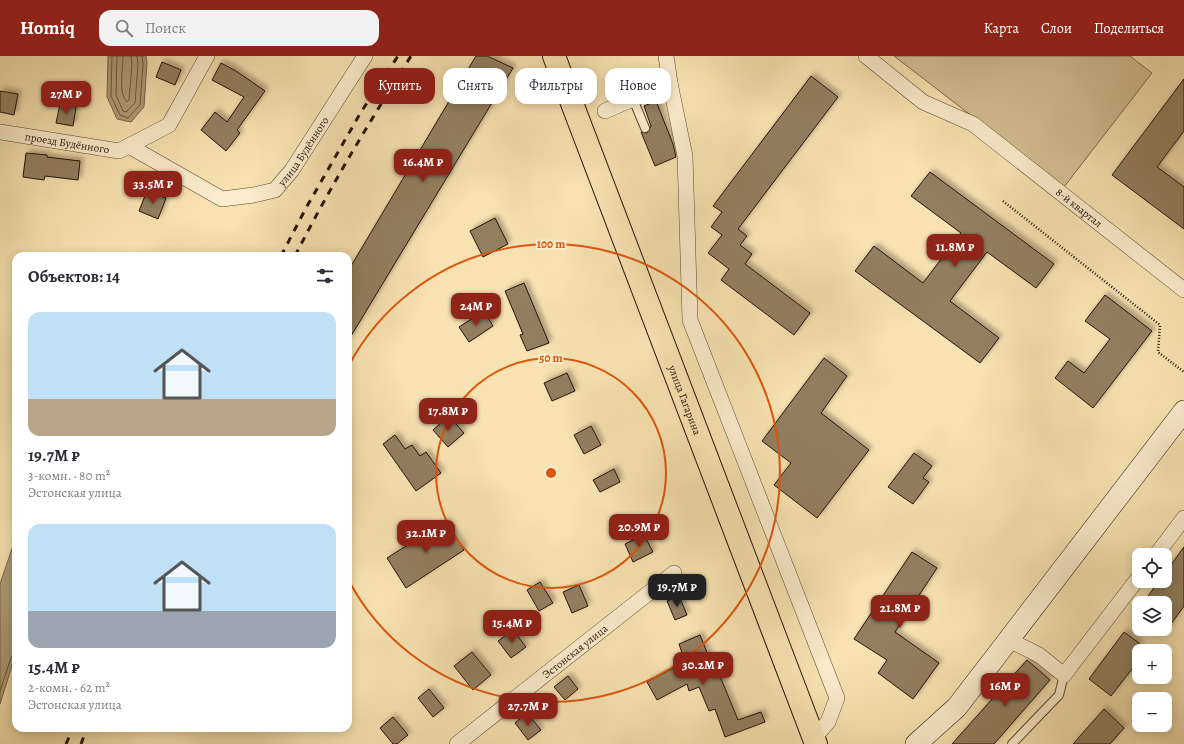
<!DOCTYPE html>
<html lang="ru">
<head>
<meta charset="utf-8">
<style>
	body { margin:0; font-family:Alegreya,serif; background:#f2f2f3; color:#2b2b33; height:100vh; display:flex; flex-direction:column; font-size:15px; white-space:nowrap }
	* { box-sizing:border-box; margin:0 }
	p { font-size:13px; color:#7c7c81 }
	.icon { flex:none; width:22px; height:22px; fill:none; stroke:currentColor; stroke-width:2; stroke-linecap:round; stroke-linejoin:round }
	.map { position:relative; flex:1; overflow:hidden }
	.side { position:absolute; left:12px; top:196px; width:340px; height:480px; display:flex; flex-direction:column; background:#fff; border-radius:12px; box-shadow:0 2px 10px #0003 }
	.side>* { flex:none }
	.banner { position:absolute; left:364px; top:12px; width:380px; height:36px; display:flex; gap:8px }
	.controls { position:absolute; left:1132px; top:492px; display:grid; gap:8px }
	.controls a { display:grid; place-items:center; width:40px; height:40px; border-radius:8px; background:#fff; box-shadow:0 2px 10px #0003; font-size:20px }
	.price { position:absolute; translate:-50% -34px; padding:0 9px; border-radius:8px; background:#8f2418; color:#fff; font-size:13px; line-height:26px; filter:drop-shadow(0 1px 2px #0008) }
	.price::after { content:''; position:absolute; left:50%; top:24px; width:12px; height:9px; margin-left:-6px; background:inherit; clip-path:polygon(0 0,100% 0,50% 100%) }
	.price.selected { background:#222; color:#fff }
	ul { padding:0; list-style:none }
	li { display:grid; align-content:center; gap:8px; height:212px; padding:0 16px }
	li span { display:grid; place-items:center; height:124px; border-radius:12px; color:#555 }
	li>.icon { margin-inline-start:auto }
	span .icon { width:72px; height:72px; fill:#fffc; stroke-width:1 }
	li b { font-size:17px }
	h2 { display:flex; justify-content:space-between; align-items:center; height:48px; padding:0 16px; font-size:17px }
	.tag { padding:0 14px; border-radius:12px; background:#fff; box-shadow:0 2px 10px #0003; font-size:14px; line-height:36px }
	.tag.selected { background:#8f2418; color:#fff }
	header { display:flex; align-items:center; gap:24px; box-sizing:border-box; height:56px; padding:0 20px; background:#8f2418; color:#fff }
	header strong { font-size:19px }
	nav { display:flex; gap:22px; margin-inline-start:auto; font-size:14px }
	.search { width:280px; height:36px; background:#f2f2f3; display:flex; align-items:center; gap:10px; box-sizing:border-box; padding:0 14px; border-radius:12px; color:#7c7c81; font-size:15px }
	.map>svg:first-child { display:block }
</style>
</head>
<body>
<header>
<strong>Homiq</strong>
<div class="search"><svg class="icon" aria-label="search" viewBox="0 0 24 24"><circle cx="10" cy="10" r="6"/><path d="M15 15l6 6"/></svg>Поиск</div>
<nav><a>Карта</a><a>Слои</a><a>Поделиться</a></nav>
</header>
<div class="map">
<svg width="1184" height="688" viewBox="0 0 1184 688">
	<defs>
		<filter id="shadow"><feDropShadow dx="3.5" dy="-3.5" stdDeviation="2" flood-color="#0004"/></filter>
	</defs>
	<rect width="100%" height="100%" fill="#f8e2b1"/>
	<filter id="stains"><feTurbulence type="fractalNoise" baseFrequency=".005" numOctaves="4"/><feColorMatrix values="0 0 0 0 .2 0 0 0 0 .09 0 0 0 0 .02 0 0 0 .5 -.17"/></filter>
	<radialGradient id="worn" r=".72"><stop offset=".6" stop-color="#630" stop-opacity="0"/><stop offset="1" stop-color="#630" stop-opacity=".3"/></radialGradient>
	<path fill="#d4bf94" stroke="#7c694e" d="M 894,0 L 1130,0 L 1152,17 L 1064,131 Z"/>
	<g fill="#b09c78" stroke="#78654b">
		<path d="M 108,0 L 146,0 L 147,7 L 144,51 L 131,66 L 117,63 L 107,41 Z"/>
		<path d="M 16,481 L 16,597 L 0,648 L 0,528 Z"/>
	</g>
	<g fill="none" stroke-linecap="round" stroke-linejoin="round">
		<g stroke="#6a5840" stroke-width="1">
			<path d="M 112,0 L 111,40 L 120,59 L 128,62 L 140,49 L 143,8 L 142,0"/>
			<path d="M 117,0 L 116,39 L 123,55 L 126,56 L 135,47 L 138,8 L 137,0"/>
			<path d="M 123,0 C 123,12 118,38 127,46 L 129,44 L 132,8 L 131,0"/>
			<path d="M 0,635 L 11,602 L 13,599 L 16,599"/>
		</g>
	</g>
	<g fill="#927f60" stroke="#241308" filter="url(#shadow)">
		<path d="M 476,0 L 487,0 L 513,12 L 348,285 L 348,215 Z"/>
		<path d="M 162,6 L 181,14 L 175,29 L 156,21 Z"/>
		<path d="M 221,7 L 236,15 L 265,35 L 237,74 L 240,77 L 226,95 L 201,74 L 215,56 L 227,66 L 244,41 L 212,24 Z"/>
		<path d="M 811,20 L 838,41 L 738,173 L 747,180 L 740,189 L 752,198 L 745,208 L 810,257 L 794,279 L 721,224 L 729,213 L 708,197 L 722,179 L 711,171 L 722,156 L 713,150 Z"/>
		<path d="M 1184,23 L 1184,75 L 1157,111 L 1184,131 L 1184,173 L 1112,119 Z"/>
		<path d="M 0,35 L 18,38 L 14,59 L 0,56 Z"/>
		<path d="M 656,45 L 673,88 L 676,101 L 655,110 L 641,76 L 647,77 L 651,70 L 644,50 Z"/>
		<path d="M 60,48 L 76,51 L 73,70 L 56,67 Z"/>
		<path d="M 26,97 L 47,99 L 47,101 L 80,105 L 78,124 L 45,120 L 44,124 L 23,121 Z"/>
		<path d="M 930,116 L 1054,208 L 1036,232 L 987,196 L 950,245 L 999,282 L 980,307 L 855,215 L 874,190 L 923,227 L 961,177 L 911,140 Z"/>
		<path d="M 147,135 L 166,142 L 158,163 L 139,155 Z"/>
		<path d="M 495,162 L 508,188 L 483,201 L 470,175 Z"/>
		<path d="M 524,227 L 549,287 L 527,295 L 520,279 L 523,278 L 505,235 Z"/>
		<path d="M 1105,239 L 1152,275 L 1093,352 L 1055,322 L 1068,305 L 1084,317 L 1110,283 L 1085,265 Z"/>
		<path d="M 484,255 L 493,270 L 469,286 L 459,271 Z"/>
		<path d="M 824,302 L 847,320 L 821,357 L 869,394 L 817,462 L 774,429 L 791,407 L 762,385 Z"/>
		<path d="M 567,317 L 575,335 L 552,345 L 544,327 Z"/>
		<path d="M 449,360 L 464,377 L 448,391 L 433,374 Z"/>
		<path d="M 591,370 L 601,389 L 584,398 L 574,379 Z"/>
		<path d="M 395,379 L 405,393 L 412,389 L 420,400 L 426,396 L 441,417 L 416,435 L 383,388 Z"/>
		<path d="M 914,397 L 932,410 L 923,422 L 929,426 L 913,448 L 888,431 Z"/>
		<path d="M 614,413 L 620,426 L 600,436 L 593,424 Z"/>
		<path d="M 446,465 L 464,494 L 406,532 L 387,502 Z"/>
		<path d="M 644,479 L 653,496 L 633,506 L 625,488 Z"/>
		<path d="M 1184,491 L 1184,550 L 1165,576 L 1165,547 L 1143,547 L 1159,525 L 1165,525 L 1165,517 Z"/>
		<path d="M 912,496 L 937,512 L 895,576 L 939,607 L 913,643 L 878,617 L 887,604 L 854,583 Z"/>
		<path d="M 540,526 L 553,547 L 539,555 L 527,534 Z"/>
		<path d="M 579,529 L 588,550 L 572,557 L 563,536 Z"/>
		<path d="M 679,540 L 687,559 L 675,564 L 667,545 Z"/>
		<path d="M 513,574 L 526,591 L 511,602 L 498,585 Z"/>
		<path d="M 1124,576 L 1139,587 L 1139,604 L 1111,640 L 1089,623 Z"/>
		<path d="M 700,579 L 712,609 L 715,608 L 738,664 L 761,656 L 765,666 L 725,681 L 715,653 L 709,655 L 699,631 L 689,635 L 687,628 L 657,644 L 647,626 L 685,606 L 679,588 Z"/>
		<path d="M 472,596 L 491,619 L 473,634 L 454,610 Z"/>
		<path d="M 1027,604 L 1050,624 L 994,688 L 952,688 Z"/>
		<path d="M 568,620 L 578,633 L 565,644 L 554,631 Z"/>
		<path d="M 429,633 L 444,652 L 433,661 L 418,642 Z"/>
		<path d="M 1104,653 L 1124,672 L 1110,688 L 1073,688 Z"/>
		<path d="M 527,657 L 541,674 L 528,684 L 515,667 Z"/>
		<path d="M 393,661 L 408,679 L 397,688 L 393,688 L 380,672 Z"/>
	</g>
	<g fill="none" stroke-linecap="round" stroke-linejoin="round">
		<g stroke="#594732" stroke-width="10">
			<g id="lane">
				<path d="M 633,43 L 645,72"/>
				<path d="M 1012,688 L 1059,639 L 1064,619"/>
			</g>
		</g>
		<g stroke="#594732" stroke-width="16">
			<g id="street">
				<path d="M 666,0 L 670,27 L 685,100 L 690,264 L 837,642 L 828,666 L 814,682"/>
				<path id="s1" d="M 866,0 L 923,46 L 973,68 L 1184,234"/>
				<path d="M 605,55 L 670,27"/>
				<path id="s2" d="M 0,76 L 119,95 L 169,69 L 207,0"/>
				<path id="s3" d="M 129,90 L 222,143 L 254,139 L 275,134 L 292,114 L 365,0"/>
				<path d="M 1156,499 L 1184,462"/>
				<path d="M 1009,584 L 1039,599 L 1064,619 L 1139,521"/>
				<path id="s4" d="M 457,688 L 674,517"/>
			</g>
		</g>
		<g stroke="#241308" stroke-width="22">
			<path id="secondary" d="M 916,688 L 957,651 L 1184,355"/>
		</g>
		<g stroke="#241308" stroke-width="24">
			<g id="primary">
				<path id="s5" d="M 554,0 L 816,688"/>
			</g>
		</g>
		<path stroke="#241308" stroke-width="2.5" stroke-dasharray="1 2" stroke-linecap="butt" d="M 1003,145 L 1160,269 L 1158,296 L 1184,316"/>
		<use href="#lane" stroke="#faeccc" stroke-width="8"/>
		<use href="#street" stroke="#faeccc" stroke-width="15"/>
		<use href="#secondary" stroke="#faeccc" stroke-width="21"/>
		<use href="#primary" stroke="#f8e2b1" stroke-width="22"/>
		<g stroke="#241308" stroke-width="3" stroke-dasharray="7 7" stroke-linecap="butt">
			<path d="M 281,200 L 306,152 L 361,56 L 398,0"/>
			<path d="M 295,200 C 330,131 370,65 411,0"/>
			<path d="M 66,688 L 73,672"/>
			<path d="M 81,688 L 87,672"/>
		</g>
	</g>
	<g fill="none" stroke="#de560c" stroke-width="2">
		<circle cx="551" cy="417" r="115"/>
		<path d="M349 309A229 229 0 1 1 349 525"/>
	</g>
	<g text-anchor="middle" stroke-width="4" stroke-linejoin="round" paint-order="stroke">
		<g font-size="11" fill="#241308" stroke="#faeccc">
			<text dy="4" stroke="none"><textPath href="#s2" startOffset="68">проезд Будённого</textPath></text>
			<text dy="4" stroke="none"><textPath href="#s3" startOffset="209">улица Будённого</textPath></text>
			<text dy="4" stroke="none"><textPath href="#s1" startOffset="263">8-й квартал</textPath></text>
			<text dy="4" stroke="none"><textPath href="#s5" startOffset="368">улица Гагарина</textPath></text>
			<text dy="4" stroke="none"><textPath href="#s4" startOffset="150">Эстонская улица</textPath></text>
		</g>
	</g>
	<circle cx="551" cy="417" r="6" fill="#de560c" stroke="#faeccc" stroke-width="2"/>
	<g font-size="12" text-anchor="middle" font-weight="bold" fill="#de560c" stroke="#faeccc" stroke-width="4" stroke-linejoin="round" paint-order="stroke">
		<text x="551" y="192">100 m</text>
		<text x="551" y="306">50 m</text>
	</g>
	<rect width="100%" height="100%" filter="url(#stains)"/>
	<rect width="100%" height="100%" fill="url(#worn)"/>
</svg>
<div class="controls">
<a><svg class="icon" aria-label="locate" viewBox="0 0 24 24"><circle cx="12" cy="12" r="6"/><path d="M12 2v4M12 18v4M2 12h4M18 12h4"/></svg></a>
<a><svg class="icon" aria-label="layers" viewBox="0 0 24 24"><path d="M12 4l9 5-9 5-9-5zM3 14l9 5 9-5"/></svg></a>
<a>+</a>
<a>−</a>
</div>
<b class="price" style="left:66px;top:59px">27M ₽</b>
<b class="price" style="left:423px;top:127px">16.4M ₽</b>
<b class="price" style="left:153px;top:149px">33.5M ₽</b>
<b class="price" style="left:955px;top:212px">11.8M ₽</b>
<b class="price" style="left:476px;top:271px">24M ₽</b>
<b class="price" style="left:448px;top:376px">17.8M ₽</b>
<b class="price" style="left:639px;top:492px">20.9M ₽</b>
<b class="price" style="left:426px;top:498px">32.1M ₽</b>
<b class="price selected" style="left:677px;top:552px">19.7M ₽</b>
<b class="price" style="left:900px;top:573px">21.8M ₽</b>
<b class="price" style="left:512px;top:588px">15.4M ₽</b>
<b class="price" style="left:703px;top:630px">30.2M ₽</b>
<b class="price" style="left:1005px;top:651px">16M ₽</b>
<b class="price" style="left:528px;top:671px">27.7M ₽</b>
<div class="banner">
<a class="tag selected">Купить</a>
<a class="tag">Снять</a>
<a class="tag">Фильтры</a>
<a class="tag">Новое</a>
</div>
<section class="side">
<h2>Объектов: 14<svg class="icon" aria-label="filters" viewBox="0 0 24 24"><path d="M4 7h16M4 17h16"/><circle cx="9" cy="7" r="2"/><circle cx="15" cy="17" r="2"/></svg></h2>
<ul>
<li><span style="background:linear-gradient(#bfe0f5 70%,#b9a48a 0)"><svg class="icon" aria-label="home" viewBox="0 0 24 24"><path d="M3 11l9-7 9 7M6 9v11h12V9"/></svg></span><div><b>19.7M ₽</b><p>3-комн. · 80 m²</p><p>Эстонская улица</p></div></li>
<li><span style="background:linear-gradient(#bfe0f5 70%,#9aa5b1 0)"><svg class="icon" aria-label="home" viewBox="0 0 24 24"><path d="M3 11l9-7 9 7M6 9v11h12V9"/></svg></span><div><b>15.4M ₽</b><p>2-комн. · 62 m²</p><p>Эстонская улица</p></div></li>
</ul>
</section>
</div>
</body>
</html>
